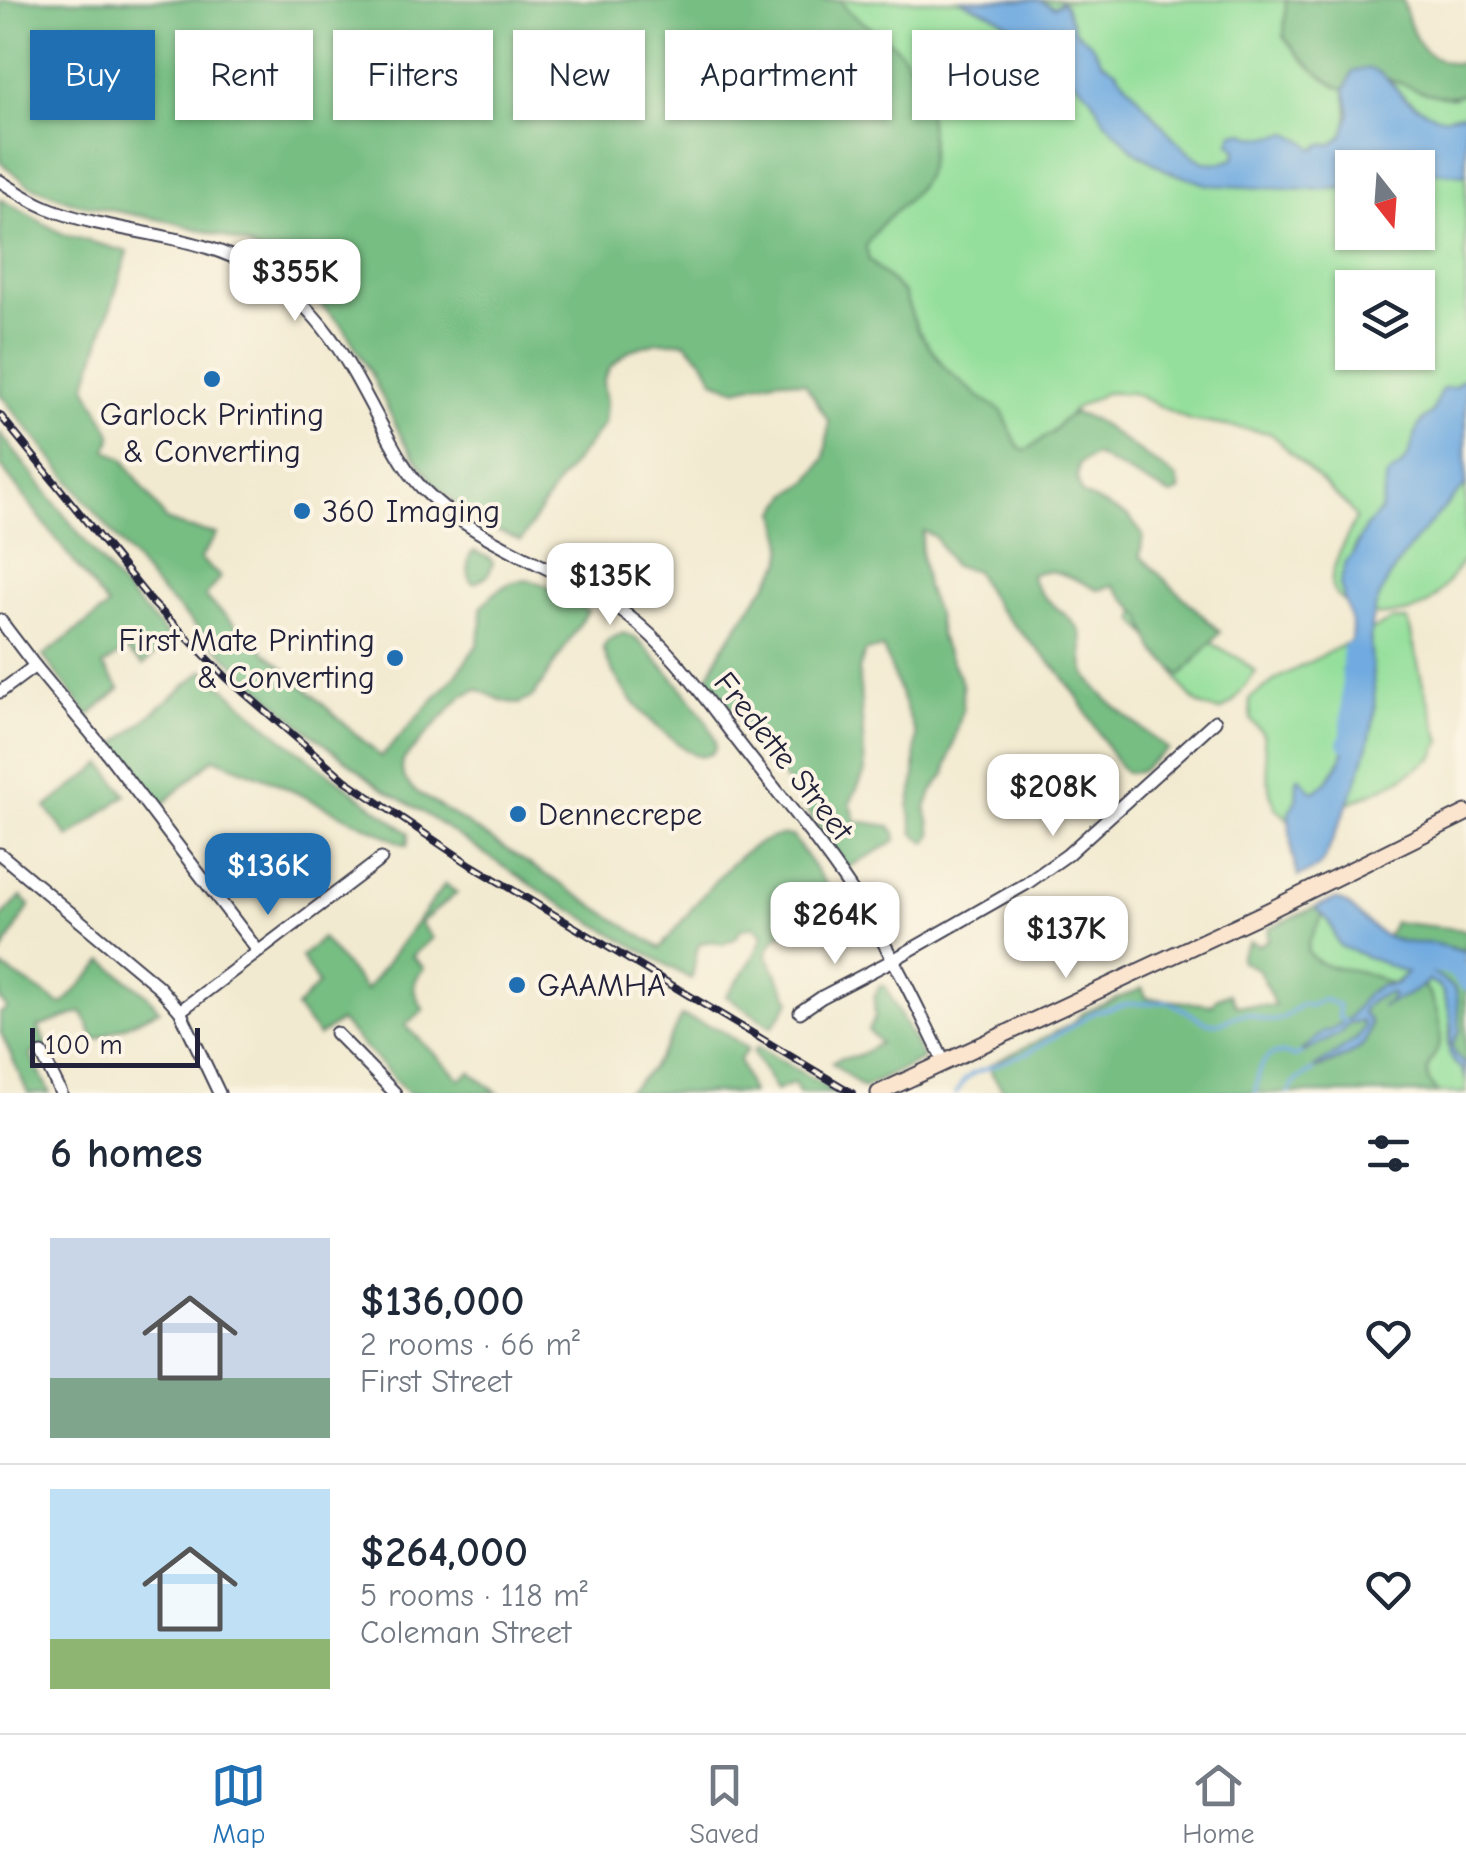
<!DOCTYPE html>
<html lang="en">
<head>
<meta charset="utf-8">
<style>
	body { margin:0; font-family:"Comic Neue",sans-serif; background:#f2f2f3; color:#1f2937; height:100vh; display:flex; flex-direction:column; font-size:38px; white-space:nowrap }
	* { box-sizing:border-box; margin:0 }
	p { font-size:32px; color:#747a83 }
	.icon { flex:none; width:55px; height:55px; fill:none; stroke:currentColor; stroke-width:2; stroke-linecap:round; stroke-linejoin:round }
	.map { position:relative; height:1093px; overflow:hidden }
	.drawer { display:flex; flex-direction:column; background:#fff; flex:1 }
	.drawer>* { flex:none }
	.guide { position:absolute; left:30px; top:30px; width:1408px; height:90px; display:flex; gap:20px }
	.needle { width:65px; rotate:163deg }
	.fabs { position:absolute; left:1335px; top:150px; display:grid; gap:20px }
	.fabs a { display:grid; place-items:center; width:100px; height:100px; border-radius:0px; background:#fff; box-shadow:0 2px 8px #0004; font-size:50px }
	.scale { position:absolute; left:30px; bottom:25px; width:170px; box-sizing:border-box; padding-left:10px; border:5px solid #22223b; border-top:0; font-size:28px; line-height:35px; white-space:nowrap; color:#22223b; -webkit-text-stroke:8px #fcf5e5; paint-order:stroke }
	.price { position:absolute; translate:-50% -85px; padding:0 22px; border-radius:20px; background:#fff; color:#222; font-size:32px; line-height:65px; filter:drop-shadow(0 2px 5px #0008) }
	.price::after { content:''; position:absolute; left:50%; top:60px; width:30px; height:22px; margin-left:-15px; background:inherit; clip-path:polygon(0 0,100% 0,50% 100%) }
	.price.current { background:#1f6fb2; color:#fff }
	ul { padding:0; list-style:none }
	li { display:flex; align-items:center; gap:30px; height:250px; padding:0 50px }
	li+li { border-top:2px solid #e0e1e3 }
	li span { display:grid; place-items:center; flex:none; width:280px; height:200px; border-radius:0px; color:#555 }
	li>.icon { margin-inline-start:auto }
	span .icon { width:120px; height:120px; fill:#fffc; stroke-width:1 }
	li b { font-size:42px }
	h2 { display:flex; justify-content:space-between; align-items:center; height:120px; padding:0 50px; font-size:42px }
	.chip { padding:0 35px; border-radius:0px; background:#fff; box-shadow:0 2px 8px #0004; font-size:35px; line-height:90px }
	.chip.current { background:#1f6fb2; color:#fff }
	.menu { display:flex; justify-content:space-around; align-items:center; height:140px; border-top:2px solid #e0e1e3; background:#fff; font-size:28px; color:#747a83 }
	.menu a { display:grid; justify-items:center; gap:5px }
	.menu .current { color:#1f6fb2 }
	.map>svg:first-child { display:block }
</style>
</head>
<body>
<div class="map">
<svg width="1466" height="1093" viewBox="0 0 1466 1093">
	<rect width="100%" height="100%" fill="#fcf5e5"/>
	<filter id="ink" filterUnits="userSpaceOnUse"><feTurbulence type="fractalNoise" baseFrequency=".01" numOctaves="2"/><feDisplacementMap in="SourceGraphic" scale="20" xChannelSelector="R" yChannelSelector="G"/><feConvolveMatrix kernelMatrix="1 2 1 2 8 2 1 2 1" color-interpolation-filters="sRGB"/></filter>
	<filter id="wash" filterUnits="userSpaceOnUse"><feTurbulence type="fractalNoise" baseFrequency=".0048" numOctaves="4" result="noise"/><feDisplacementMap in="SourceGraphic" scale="40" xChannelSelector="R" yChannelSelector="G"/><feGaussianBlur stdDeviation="2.25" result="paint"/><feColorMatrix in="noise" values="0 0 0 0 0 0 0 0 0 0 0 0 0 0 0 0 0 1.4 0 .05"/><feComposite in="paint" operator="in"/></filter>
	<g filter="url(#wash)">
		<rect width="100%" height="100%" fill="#f2ead0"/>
		<g fill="#94df9b" stroke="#5b806b" stroke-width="2.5" fill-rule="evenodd">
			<path d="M 825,0 L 1286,0 L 1284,38 C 1302,59 1319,78 1345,90 C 1348,104 1350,129 1339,140 C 1333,146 1322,147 1314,150 L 1305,141 L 1295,137 L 1286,155 L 1352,170 L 1352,232 L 1418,232 L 1418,168 L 1466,159 L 1466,557 C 1435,599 1430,617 1373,615 L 1357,543 L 1340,584 L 1345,602 C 1340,598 1336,596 1333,590 C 1326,573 1349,534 1356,518 L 1347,506 L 1270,433 L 1189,420 L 1132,393 L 1105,393 L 1076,408 L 1053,432 L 1026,451 L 1018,447 L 1002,411 L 978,396 L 945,368 L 917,329 L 904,294 L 851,242 ZM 1352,288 L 1418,288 L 1418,352 L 1352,352 Z"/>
			<path d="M 1389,79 L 1452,98 L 1466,93 L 1466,114 C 1457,114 1451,119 1442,118 C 1434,117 1404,99 1399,92 C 1396,87 1393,83 1389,79 Z"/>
			<path d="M 1149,608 L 1240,659 L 1256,672 L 1233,702 L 1221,711 C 1196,709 1184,693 1174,671 C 1171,663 1169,655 1163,649 C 1153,639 1143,632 1135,619 L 1137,612 Z"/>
			<path d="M 1392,620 L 1408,620 L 1422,680 L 1441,741 L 1433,758 L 1399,780 L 1354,801 L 1289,820 L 1276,808 L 1270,793 L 1263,734 L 1251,720 L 1249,699 L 1278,678 Z"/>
			<path d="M 1323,915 C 1332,922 1333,937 1340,946 L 1408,972 L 1392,985 C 1382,980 1371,974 1360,972 C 1340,967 1320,970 1307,951 L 1309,941 Z"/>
			<path d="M 1428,978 L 1442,990 L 1452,1018 L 1448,1043 L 1450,1055 L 1462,1069 L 1466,1079 L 1466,1093 L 1437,1093 C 1434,1088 1429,1084 1428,1079 C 1425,1066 1434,1058 1438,1048 C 1445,1033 1435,997 1424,986 Z"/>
		</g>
		<g fill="#77be83" stroke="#4c705f" stroke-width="2.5">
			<path d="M 0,0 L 840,0 C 854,22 882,31 899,50 C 925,78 942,147 922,182 C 907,206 880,219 866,246 L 869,260 L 904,294 L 917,329 L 945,368 L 978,396 L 1002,411 L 1018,447 L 1025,451 L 1053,432 L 1061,421 L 1073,413 L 1093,419 L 1177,478 L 1180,491 L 1171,495 L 1095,455 L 1079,464 L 1077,479 L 1082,494 L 1129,517 L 1143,535 L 1140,556 L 1220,632 L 1181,676 L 1154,650 L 1142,617 L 1113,585 L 1099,590 C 1078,582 1053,563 1031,575 C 1040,602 1062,607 1078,628 C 1087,640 1079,658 1086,673 C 1099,699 1145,730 1168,749 L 1139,772 L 1126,773 L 1114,759 L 1077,696 L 1057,669 L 997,608 L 974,570 L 953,566 L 934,536 L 923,531 L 921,550 L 926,587 L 937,615 L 941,639 L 962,683 L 963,708 L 945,774 L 932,792 L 926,808 L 932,834 L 927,843 L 914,834 L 909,807 L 915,778 L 916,735 L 883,648 L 865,651 L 859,670 L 865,772 L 850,803 L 856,821 L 890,826 L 895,833 L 896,841 L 847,868 L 792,789 L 708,677 L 722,649 L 782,562 L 784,544 L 777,512 L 788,495 L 809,481 L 825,458 L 829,422 L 805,383 L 778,379 L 737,389 L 714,380 L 704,361 L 685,342 L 657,342 L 630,350 L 610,367 L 603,382 L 606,403 L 604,424 L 557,484 L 521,541 L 477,522 L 434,484 L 403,440 L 371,374 L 343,326 L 279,264 L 247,245 L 219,235 L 172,222 L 75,203 L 29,185 L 0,162 Z"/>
			<path d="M 1286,0 L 1403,0 C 1412,38 1422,65 1466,64 L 1466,93 C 1436,103 1414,87 1386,78 C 1375,68 1367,70 1353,72 L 1345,90 C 1319,78 1302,59 1284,37 Z"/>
			<path d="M 0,199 L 63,234 L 128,252 L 86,386 L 112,435 L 107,450 L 123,459 L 166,520 L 188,528 L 217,534 L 200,559 L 220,577 L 205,597 L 381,757 L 456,675 L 477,645 L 482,622 L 481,608 C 520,558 546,586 588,611 L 534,696 L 518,704 L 501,700 L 477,689 L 462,696 L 404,759 C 399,772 404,780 414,790 L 660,948 C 690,915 742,829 792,836 L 826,884 C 817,927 768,928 767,956 L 791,1001 L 772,1027 L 726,996 C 741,976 755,959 763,935 L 754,926 L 741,929 L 736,938 L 723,944 L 712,941 L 700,943 C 693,955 696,968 691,979 L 556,901 L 419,810 L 381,788 L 302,726 L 242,672 L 156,587 L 0,394 Z"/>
			<path d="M 0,433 L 118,583 L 172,640 L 143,665 L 126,650 L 103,666 L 120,689 L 89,716 L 43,656 L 108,607 L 0,465 Z"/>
			<path d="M 474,551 L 489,558 L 493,563 L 488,575 L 475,583 L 471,582 C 468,573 465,557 474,551 Z"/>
			<path d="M 623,633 L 635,638 L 644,646 C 658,661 729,734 713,752 C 710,755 703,757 698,756 C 691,755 684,748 679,744 C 647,721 614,686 603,648 L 608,640 Z"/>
			<path d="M 204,670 L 283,739 L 409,833 L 407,846 L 272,781 L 214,758 L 161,806 L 114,746 Z"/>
			<path d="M 103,764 L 126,795 L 69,838 L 46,807 Z"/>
			<path d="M 445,884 L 457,893 L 420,923 L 432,938 L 412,956 L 424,968 C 409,985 413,993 424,1010 L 405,1025 L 460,1079 L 470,1072 L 498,1093 L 408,1093 L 340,1021 L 319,1036 L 296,1008 L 318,984 L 301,957 L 322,938 L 366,990 Z"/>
			<path d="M 21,897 L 30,905 L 0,956 L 0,919 Z"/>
			<path d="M 1316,907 L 1323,915 L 1309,941 L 1307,951 C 1319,969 1338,967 1358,971 C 1369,973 1379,979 1389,983 C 1364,989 1367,1002 1351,1016 C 1339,1027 1317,1043 1302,1050 L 1300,1054 L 1339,1034 L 1349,1023 L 1361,1020 L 1364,1027 C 1359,1041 1334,1057 1321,1068 C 1344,1057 1366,1054 1371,1025 L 1362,1013 C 1364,1002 1381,994 1392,993 L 1393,996 L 1390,1002 L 1400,999 L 1423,986 C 1435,997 1445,1033 1438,1048 C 1434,1058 1425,1066 1428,1079 C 1430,1084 1434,1088 1437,1093 L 1005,1093 L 992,1074 L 990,1065 L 1071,1024 L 1083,1013 L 1142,988 L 1147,998 L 1212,1005 L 1216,999 L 1229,993 L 1236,1005 L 1275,1006 L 1259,970 L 1241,961 L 1241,955 L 1250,941 L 1259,945 L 1268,940 L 1269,928 Z"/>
			<path d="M 1394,922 L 1466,930 L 1466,950 L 1428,943 L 1410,944 L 1387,937 Z"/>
			<path d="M 104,961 L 148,996 L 159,1010 L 95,1040 L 82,1012 L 38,1027 L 48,1047 L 30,1054 L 50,1093 L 28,1093 L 0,1031 L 0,1013 L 7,1009 L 0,999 L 0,966 L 62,1005 Z"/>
			<path d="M 1437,966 L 1460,971 L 1466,978 L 1466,1066 C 1462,1061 1457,1058 1454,1053 C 1445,1037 1463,1013 1456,994 C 1453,985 1439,979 1431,973 L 1431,969 Z"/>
			<path d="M 880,986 L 885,986 L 923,1059 L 863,1088 L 832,1063 L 840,1058 L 856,1057 L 880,1043 L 868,1030 L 875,1018 L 874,997 Z"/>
			<path d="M 681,1016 L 719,1029 L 748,1049 L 739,1060 L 752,1093 L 624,1093 C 652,1074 667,1047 681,1016 Z"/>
			<path d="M 757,1047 L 837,1093 L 799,1093 L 794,1083 L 776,1091 L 753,1052 Z"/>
		</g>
		<g fill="#70aae0" stroke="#49668e" stroke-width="2.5">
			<path d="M 960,0 L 1039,0 L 1054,7 L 1061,2 L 1065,5 L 1074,30 L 1091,43 L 1102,61 L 1115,70 L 1169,133 L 1188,152 L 1204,162 L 1221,163 L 1234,159 L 1237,149 L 1230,143 L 1233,133 L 1244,132 L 1252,136 L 1267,137 L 1289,133 L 1305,141 L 1314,149 L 1322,144 L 1333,144 L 1343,135 L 1350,112 L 1345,90 L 1353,71 C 1376,63 1387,78 1400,93 C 1407,102 1424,110 1435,115 C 1446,121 1455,113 1466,114 L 1466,175 L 1433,172 L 1418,175 L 1418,168 L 1352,168 L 1352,188 L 1306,190 L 1209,185 L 1167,171 L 1134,151 L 1105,121 L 1090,95 L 1030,39 L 997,16 Z"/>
			<path d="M 1466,377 L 1466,485 C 1430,523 1388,564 1373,615 C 1365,644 1379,690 1373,723 C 1364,771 1343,815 1324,860 L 1318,868 L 1298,877 L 1292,854 L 1289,820 L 1289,812 L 1296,800 L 1297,780 L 1299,777 L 1311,790 L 1315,791 C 1350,768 1352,718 1352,680 L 1342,671 L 1346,660 L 1351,656 L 1352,626 L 1340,584 L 1346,562 L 1353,554 L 1365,528 L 1381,510 L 1387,476 L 1400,467 L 1408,457 L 1418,427 L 1423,420 L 1432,413 L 1440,392 L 1444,388 L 1454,387 Z"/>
			<path d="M 1336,899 C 1355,905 1368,928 1387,937 C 1405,945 1417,942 1435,944 C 1446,946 1455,950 1466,952 L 1466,978 C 1458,968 1443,964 1432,969 L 1431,972 L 1454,988 L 1457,995 L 1460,1030 L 1452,1045 L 1455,1055 L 1465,1064 L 1466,1079 L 1462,1069 C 1444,1058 1449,1045 1452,1027 C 1452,1021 1445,994 1441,989 C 1438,985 1432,983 1428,980 C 1419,992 1396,1000 1381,1007 L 1392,998 L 1392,993 C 1381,994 1364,1003 1362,1013 L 1370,1021 C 1369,1047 1356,1053 1335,1061 C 1327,1064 1320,1068 1311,1070 L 1357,1039 L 1364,1027 L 1362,1021 L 1349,1023 L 1339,1034 L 1298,1055 L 1324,1031 L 1329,1031 L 1349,1018 L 1366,995 L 1378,986 L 1396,984 L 1407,973 L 1340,946 C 1334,938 1334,930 1329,922 C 1325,915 1320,914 1316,907 Z"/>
		</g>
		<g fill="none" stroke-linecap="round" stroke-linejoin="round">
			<g stroke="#70aae0" stroke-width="4">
				<path d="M 956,1093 L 963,1082 L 972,1074 L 1029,1052 L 1095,1012 L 1129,1004 L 1167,1002 C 1184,1006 1194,1020 1211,1023 C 1225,1025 1230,1016 1242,1014 C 1251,1013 1251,1015 1258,1018 C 1280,1026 1286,1015 1302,1004 L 1310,1006 L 1323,999 L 1338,1005 L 1339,1018 L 1345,1021"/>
				<path d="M 1255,1093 C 1259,1069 1263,1044 1295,1057 L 1301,1053"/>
				<path d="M 1288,1093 L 1296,1081 L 1313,1070"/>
			</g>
			<g stroke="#70aae0" stroke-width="20">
				<path d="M 1348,742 L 1351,736 L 1352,651"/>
				<path d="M 1432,962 L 1456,968 L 1466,981"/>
			</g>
		</g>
	</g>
	<g filter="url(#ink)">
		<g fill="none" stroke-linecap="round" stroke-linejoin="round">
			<g stroke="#414051" stroke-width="15">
				<g id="street">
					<path d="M 0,181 C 17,192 34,203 53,210 C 122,236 199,232 262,272 C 324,312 348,362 381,424 C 393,446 405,470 422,488 C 482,549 561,566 627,615 C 671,648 703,696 736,739 C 779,795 826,849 863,908 C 894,957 919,1010 944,1062"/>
					<path d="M 0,620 L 35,666 L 104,749 L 258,951"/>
					<path d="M 0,692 L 35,666"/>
					<path d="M 0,854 L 158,986 L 180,1011 L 219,1093"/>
					<path d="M 180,1011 L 381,859"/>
					<path d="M 800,1012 L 822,997 L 893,960 L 1026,884 L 1067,855 L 1215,721"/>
					<path d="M 336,1033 L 395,1093"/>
					<path d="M 42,1054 L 61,1093"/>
				</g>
			</g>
			<g stroke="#414051" stroke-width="19">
				<path id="secondary" d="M 879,1093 L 1268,911 L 1466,813"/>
			</g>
			<use href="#street" stroke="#fff" stroke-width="11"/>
			<use href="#secondary" stroke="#fbe5cf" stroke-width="15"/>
			<g stroke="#22223b" stroke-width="8">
				<path id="rail" d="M 0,415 L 151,601 L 227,678 L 345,780 L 471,865 L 852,1093"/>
			</g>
			<use href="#rail" stroke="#fcf5e5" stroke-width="4" stroke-dasharray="11" stroke-linecap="butt"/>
		</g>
	</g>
	<g fill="#1f6fb2" stroke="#fcf5e5" stroke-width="4">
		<circle cx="212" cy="379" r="10"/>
		<circle cx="302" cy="511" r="10"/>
		<circle cx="395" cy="658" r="10"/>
		<circle cx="518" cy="814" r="10"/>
		<circle cx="517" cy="985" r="10"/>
	</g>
	<g text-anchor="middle" stroke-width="8" stroke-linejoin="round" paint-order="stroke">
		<g font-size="32" fill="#22223b" stroke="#fcf5e5" text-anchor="start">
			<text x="212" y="425" text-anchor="middle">Garlock Printing<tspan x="212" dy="37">&amp; Converting</tspan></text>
			<text x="322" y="522">360 Imaging</text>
			<text x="375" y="651" text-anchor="end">First Mate Printing<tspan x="375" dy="37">&amp; Converting</tspan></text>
			<text x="538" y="825">Dennecrepe</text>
			<text x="537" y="996">GAAMHA</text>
		</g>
		<g font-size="32" fill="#22223b" stroke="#fcf5e5">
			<text transform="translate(784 756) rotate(52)" y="11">Fredette Street</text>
		</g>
	</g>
</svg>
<div class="fabs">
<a><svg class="needle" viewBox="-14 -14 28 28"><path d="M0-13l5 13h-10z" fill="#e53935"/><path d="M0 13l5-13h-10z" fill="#747a83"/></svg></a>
<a><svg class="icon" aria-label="layers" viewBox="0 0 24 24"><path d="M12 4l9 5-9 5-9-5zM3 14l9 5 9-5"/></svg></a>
</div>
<div class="scale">100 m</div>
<b class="price" style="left:295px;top:324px">$355K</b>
<b class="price" style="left:610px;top:628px">$135K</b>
<b class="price" style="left:1053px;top:839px">$208K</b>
<b class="price current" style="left:268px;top:918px">$136K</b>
<b class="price" style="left:835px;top:967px">$264K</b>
<b class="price" style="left:1066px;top:981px">$137K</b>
<div class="guide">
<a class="chip current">Buy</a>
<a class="chip">Rent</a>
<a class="chip">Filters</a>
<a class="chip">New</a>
<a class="chip">Apartment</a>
<a class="chip">House</a>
</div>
</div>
<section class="drawer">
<h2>6 homes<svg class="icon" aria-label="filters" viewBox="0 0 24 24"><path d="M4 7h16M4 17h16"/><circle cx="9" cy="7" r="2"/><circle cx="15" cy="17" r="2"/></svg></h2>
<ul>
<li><span style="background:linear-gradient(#c9d6e8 70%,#7fa58c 0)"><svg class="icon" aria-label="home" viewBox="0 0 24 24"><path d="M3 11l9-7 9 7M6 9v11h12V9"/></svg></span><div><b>$136,000</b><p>2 rooms · 66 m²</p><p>First Street</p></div><svg class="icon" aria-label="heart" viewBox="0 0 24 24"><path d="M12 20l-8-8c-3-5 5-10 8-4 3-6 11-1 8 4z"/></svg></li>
<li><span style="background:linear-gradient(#bfe0f5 75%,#8fb573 0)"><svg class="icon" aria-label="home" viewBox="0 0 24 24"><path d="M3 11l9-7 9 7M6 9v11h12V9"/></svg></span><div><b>$264,000</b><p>5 rooms · 118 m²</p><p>Coleman Street</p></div><svg class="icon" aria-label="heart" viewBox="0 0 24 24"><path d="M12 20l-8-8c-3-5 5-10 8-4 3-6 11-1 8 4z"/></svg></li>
</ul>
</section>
<nav class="menu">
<a class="current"><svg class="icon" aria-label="map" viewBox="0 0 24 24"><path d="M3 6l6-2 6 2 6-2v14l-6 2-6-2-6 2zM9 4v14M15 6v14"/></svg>Map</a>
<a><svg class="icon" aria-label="saved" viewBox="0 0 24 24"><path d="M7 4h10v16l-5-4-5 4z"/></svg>Saved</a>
<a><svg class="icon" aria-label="home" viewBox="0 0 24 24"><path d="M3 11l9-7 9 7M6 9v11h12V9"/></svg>Home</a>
</nav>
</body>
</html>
